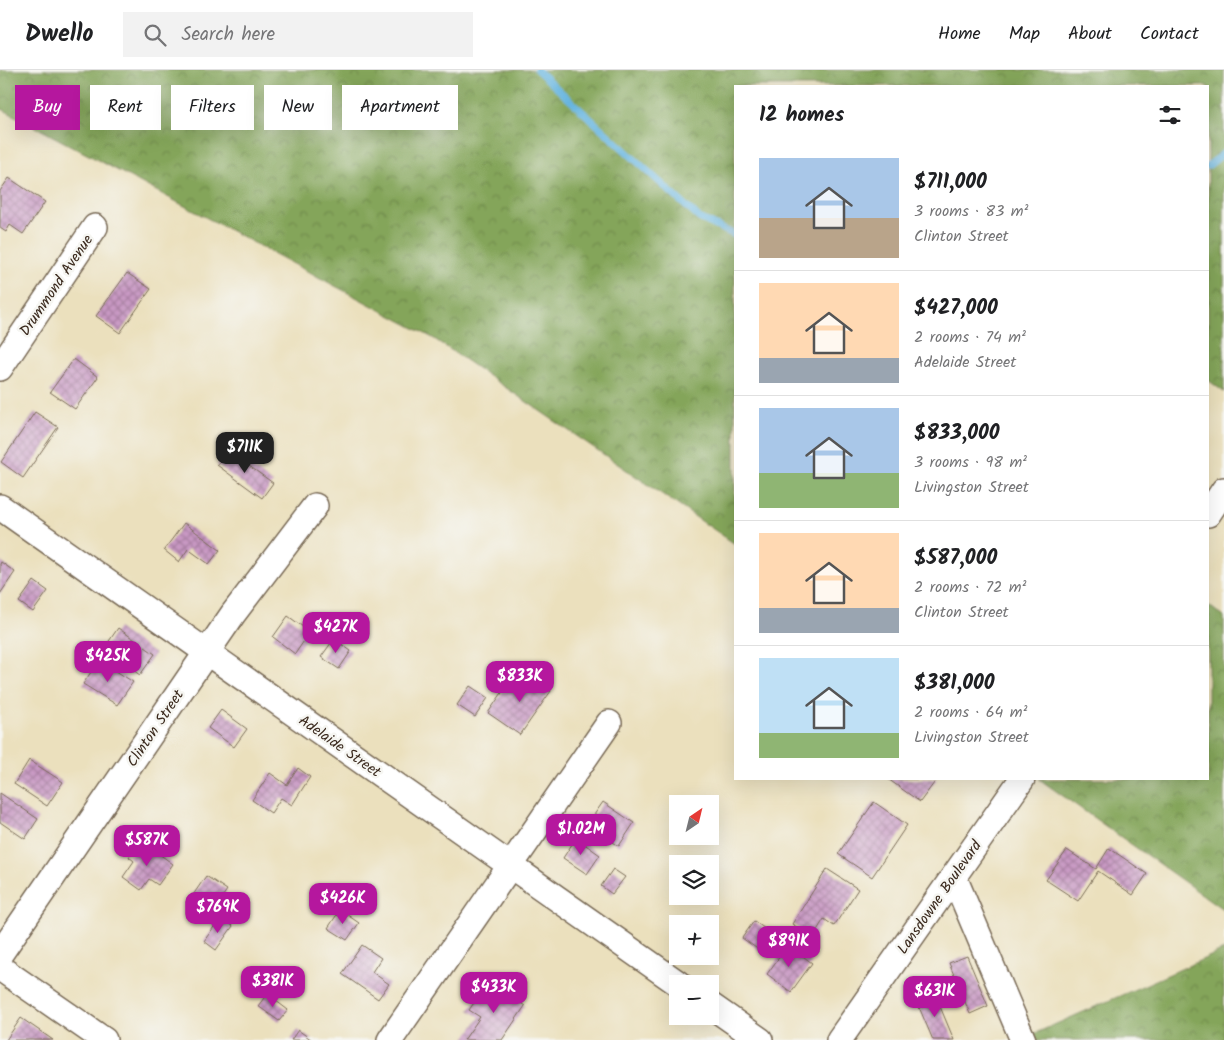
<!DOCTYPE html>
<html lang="en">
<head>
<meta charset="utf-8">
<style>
	body { margin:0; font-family:Kalam,sans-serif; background:#f2f2f2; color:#202124; height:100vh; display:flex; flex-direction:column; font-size:19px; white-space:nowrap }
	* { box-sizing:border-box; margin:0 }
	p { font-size:16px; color:#757577 }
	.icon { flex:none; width:28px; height:28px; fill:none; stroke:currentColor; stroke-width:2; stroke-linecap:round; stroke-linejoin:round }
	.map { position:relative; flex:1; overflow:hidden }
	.sheet { position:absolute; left:734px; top:15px; width:475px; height:695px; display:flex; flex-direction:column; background:#fff; border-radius:0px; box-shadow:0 5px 20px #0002 }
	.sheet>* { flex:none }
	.top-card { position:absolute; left:15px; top:15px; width:475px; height:45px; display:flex; gap:10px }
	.needle { width:32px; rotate:35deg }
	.tools { position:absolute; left:669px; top:725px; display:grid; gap:10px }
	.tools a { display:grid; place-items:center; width:50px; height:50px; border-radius:0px; background:#fff; box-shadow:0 5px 20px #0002; font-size:25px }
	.price { position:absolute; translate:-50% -42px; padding:0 11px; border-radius:10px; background:#b5179e; color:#fff; font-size:16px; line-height:32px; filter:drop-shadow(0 1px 2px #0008) }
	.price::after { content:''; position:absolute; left:50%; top:30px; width:15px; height:11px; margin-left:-8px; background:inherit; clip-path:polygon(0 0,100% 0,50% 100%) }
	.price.on { background:#222; color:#fff }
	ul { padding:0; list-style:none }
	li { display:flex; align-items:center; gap:15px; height:125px; padding:0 25px }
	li+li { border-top:1px solid #e0e0e0 }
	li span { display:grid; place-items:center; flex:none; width:140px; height:100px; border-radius:0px; color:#555 }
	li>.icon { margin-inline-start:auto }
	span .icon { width:60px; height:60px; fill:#fffc; stroke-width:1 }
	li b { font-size:21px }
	h2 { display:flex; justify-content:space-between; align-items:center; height:60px; padding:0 25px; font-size:21px }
	.pill { padding:0 18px; border-radius:0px; background:#fff; box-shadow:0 5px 20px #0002; font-size:18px; line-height:45px }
	.pill.on { background:#b5179e; color:#fff }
	header { display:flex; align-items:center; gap:30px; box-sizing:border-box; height:70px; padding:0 25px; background:#fff; border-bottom:1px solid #e0e0e0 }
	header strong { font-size:24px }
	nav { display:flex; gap:28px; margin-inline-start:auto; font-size:18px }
	.search { width:350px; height:45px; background:#f2f2f2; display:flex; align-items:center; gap:12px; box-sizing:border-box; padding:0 18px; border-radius:0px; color:#757577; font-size:19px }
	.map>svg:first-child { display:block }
</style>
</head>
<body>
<header>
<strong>Dwello</strong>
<div class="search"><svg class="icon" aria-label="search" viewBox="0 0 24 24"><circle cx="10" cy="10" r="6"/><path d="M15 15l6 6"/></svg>Search here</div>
<nav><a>Home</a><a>Map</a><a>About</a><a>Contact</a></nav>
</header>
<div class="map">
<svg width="1224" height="970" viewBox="0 0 1224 970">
	<defs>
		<pattern id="forest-crowns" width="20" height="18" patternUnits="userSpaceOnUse" patternTransform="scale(1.25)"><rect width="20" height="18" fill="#84a55a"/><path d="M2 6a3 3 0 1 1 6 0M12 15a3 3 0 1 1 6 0" fill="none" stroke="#6d874a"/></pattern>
		<pattern id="building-cross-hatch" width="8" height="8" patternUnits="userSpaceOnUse" patternTransform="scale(1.25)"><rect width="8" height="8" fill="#c898c3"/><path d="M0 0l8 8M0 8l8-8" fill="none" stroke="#a47c9e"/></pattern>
	</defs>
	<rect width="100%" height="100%" fill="#f6f6f2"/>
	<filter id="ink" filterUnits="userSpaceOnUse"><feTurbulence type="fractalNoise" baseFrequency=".02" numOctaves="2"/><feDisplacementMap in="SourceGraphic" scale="10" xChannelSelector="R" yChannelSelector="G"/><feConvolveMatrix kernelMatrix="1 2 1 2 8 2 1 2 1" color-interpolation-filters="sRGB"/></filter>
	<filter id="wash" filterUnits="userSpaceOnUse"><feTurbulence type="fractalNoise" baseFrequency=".0096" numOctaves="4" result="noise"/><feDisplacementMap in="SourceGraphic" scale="20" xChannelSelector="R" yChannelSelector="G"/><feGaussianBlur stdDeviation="1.12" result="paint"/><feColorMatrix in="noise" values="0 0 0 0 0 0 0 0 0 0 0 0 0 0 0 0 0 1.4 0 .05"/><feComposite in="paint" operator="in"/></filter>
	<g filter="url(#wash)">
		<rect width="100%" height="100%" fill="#ebe0bd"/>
		<g fill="url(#forest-crowns)" stroke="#60683c">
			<path d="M 0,0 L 1224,0 L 1224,322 L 1208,310 L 1208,16 L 735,16 L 735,474 L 433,268 L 0,38 Z"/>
			<path d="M 1208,535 L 1224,547 L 1224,840 L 1039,709 L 1208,709 Z"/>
			<path d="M 1224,880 L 1224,970 L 1023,970 L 1022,969 Z"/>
		</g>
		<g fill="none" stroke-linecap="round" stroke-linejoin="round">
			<g stroke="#66b5e0" stroke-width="7">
				<path d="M 537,0 L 699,148 L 735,165"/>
				<path d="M 1208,96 L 1224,83"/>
			</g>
		</g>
		<g id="blocks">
			<g fill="url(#building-cross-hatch)">
				<path d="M 9,108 L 45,132 L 23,164 L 10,155 L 6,162 L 0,158 L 0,121 Z"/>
				<path d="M 127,203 L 151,219 L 120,263 L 96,246 Z"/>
				<path d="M 74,289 L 98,307 L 75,339 L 50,322 Z"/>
				<path d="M 35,342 L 58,357 L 23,408 L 1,392 Z"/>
				<path d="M 228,381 L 273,413 L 262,428 L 217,395 Z"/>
				<path d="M 184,453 L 220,480 L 209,494 L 188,479 L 179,492 L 164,480 Z"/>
				<path d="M 1,492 L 15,502 L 0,524 L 0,494 Z"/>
				<path d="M 34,511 L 48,521 L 33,542 L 19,532 Z"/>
				<path d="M 288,546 L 310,562 L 295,584 L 273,567 Z"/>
				<path d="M 118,558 L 155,584 L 140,605 L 103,580 Z"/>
				<path d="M 334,569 L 351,581 L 339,599 L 321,587 Z"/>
				<path d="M 99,590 L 133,612 L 117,635 L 83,614 Z"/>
				<path d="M 524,602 L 551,621 L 520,665 L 488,643 L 506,617 L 511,620 Z"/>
				<path d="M 470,616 L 488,628 L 475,647 L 457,635 Z"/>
				<path d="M 221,640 L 247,659 L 234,677 L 208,658 Z"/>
				<path d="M 29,690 L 63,712 L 47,736 L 14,714 Z"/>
				<path d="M 298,698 L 310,707 L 292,735 L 281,728 L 271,743 L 252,730 L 270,703 L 287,715 Z"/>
				<path d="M 888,709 L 937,709 L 920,732 Z"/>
				<path d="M 0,723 L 38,749 L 25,769 L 0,752 Z"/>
				<path d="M 603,732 L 634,753 L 619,776 L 587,755 Z"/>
				<path d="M 874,732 L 907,755 L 872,807 L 838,784 Z"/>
				<path d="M 576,768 L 600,785 L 587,804 L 563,788 Z"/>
				<path d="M 141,771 L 173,794 L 158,815 L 149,809 L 141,820 L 123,807 L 134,791 L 129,787 Z"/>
				<path d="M 1109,778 L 1147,804 L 1133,825 L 1098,801 L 1078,831 L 1046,810 L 1067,780 L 1096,799 Z"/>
				<path d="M 613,799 L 625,807 L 612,824 L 601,816 Z"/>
				<path d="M 827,799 L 858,819 L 834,856 L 824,849 L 813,867 L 792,854 Z"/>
				<path d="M 206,806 L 227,820 L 214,839 L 193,825 Z"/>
				<path d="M 340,840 L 359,853 L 347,870 L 328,858 Z"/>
				<path d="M 221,847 L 233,856 L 216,880 L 204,871 Z"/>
				<path d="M 754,851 L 775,866 L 763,883 L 742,868 Z"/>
				<path d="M 362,875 L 381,888 L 372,902 L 389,914 L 378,929 L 342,904 Z"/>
				<path d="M 788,875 L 812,893 L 791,922 L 767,904 Z"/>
				<path d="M 967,886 L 988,936 L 970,944 L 949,893 Z"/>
				<path d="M 489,911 L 525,936 L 502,970 L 464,970 L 480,947 L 469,940 Z"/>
				<path d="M 934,922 L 954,970 L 933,970 L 916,930 Z"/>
				<path d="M 267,924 L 288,940 L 279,951 L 258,936 Z"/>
				<path d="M 21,948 L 53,970 L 6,970 Z"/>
				<path d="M 298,960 L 312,970 L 291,970 Z"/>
			</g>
		</g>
	</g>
	<g filter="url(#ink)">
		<use href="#blocks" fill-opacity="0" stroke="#796a56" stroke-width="1"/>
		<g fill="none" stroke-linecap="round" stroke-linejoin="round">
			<g stroke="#796a56" stroke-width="28">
				<g id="minor">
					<path d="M 0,298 L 95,157"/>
					<path d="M 0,437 L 679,914"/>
					<path d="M 1208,444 L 1224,420"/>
					<path d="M 954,807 L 1023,970"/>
					<path d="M 0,884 L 233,544 L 315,436"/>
					<path d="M 0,898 L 104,970"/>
					<path d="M 710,935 L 760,970"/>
					<path d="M 390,970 L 609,653"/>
					<path d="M 839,970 L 1022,709"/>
				</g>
			</g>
			<use href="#minor" stroke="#fff" stroke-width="25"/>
		</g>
	</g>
	<g text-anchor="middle" stroke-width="5" stroke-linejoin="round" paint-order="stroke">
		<g font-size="15" fill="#3b2a1e" stroke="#f6f6f2">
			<text transform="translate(56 215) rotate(-56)" y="5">Drummond Avenue</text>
			<text transform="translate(155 658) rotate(-56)" y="5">Clinton Street</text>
			<text transform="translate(340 676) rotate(35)" y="5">Adelaide Street</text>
			<text transform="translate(939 827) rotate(-55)" y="5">Lansdowne Boulevard</text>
		</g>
	</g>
</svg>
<div class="tools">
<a><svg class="needle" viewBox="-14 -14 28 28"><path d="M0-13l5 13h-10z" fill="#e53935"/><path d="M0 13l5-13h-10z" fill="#757577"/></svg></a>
<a><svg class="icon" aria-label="layers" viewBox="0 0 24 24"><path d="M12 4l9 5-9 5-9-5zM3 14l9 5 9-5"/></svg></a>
<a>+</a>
<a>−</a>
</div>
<b class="price on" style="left:245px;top:404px">$711K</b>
<b class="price" style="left:336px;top:584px">$427K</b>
<b class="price" style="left:108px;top:613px">$425K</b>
<b class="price" style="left:520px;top:633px">$833K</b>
<b class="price" style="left:581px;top:786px">$1.02M</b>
<b class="price" style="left:147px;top:797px">$587K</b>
<b class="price" style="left:343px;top:855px">$426K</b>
<b class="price" style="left:218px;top:864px">$769K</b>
<b class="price" style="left:789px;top:898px">$891K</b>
<b class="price" style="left:273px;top:938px">$381K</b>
<b class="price" style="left:494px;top:944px">$433K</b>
<b class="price" style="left:935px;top:948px">$631K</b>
<div class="top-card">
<a class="pill on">Buy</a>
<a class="pill">Rent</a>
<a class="pill">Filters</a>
<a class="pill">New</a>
<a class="pill">Apartment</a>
</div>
<section class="sheet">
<h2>12 homes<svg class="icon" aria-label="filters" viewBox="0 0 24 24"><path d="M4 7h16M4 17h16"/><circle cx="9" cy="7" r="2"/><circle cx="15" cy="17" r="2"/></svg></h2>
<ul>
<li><span style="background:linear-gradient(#a9c7e8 60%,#b9a48a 0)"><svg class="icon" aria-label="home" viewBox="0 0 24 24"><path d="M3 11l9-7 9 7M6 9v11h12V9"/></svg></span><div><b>$711,000</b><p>3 rooms · 83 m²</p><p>Clinton Street</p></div></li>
<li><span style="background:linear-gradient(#ffd9b3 75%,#9aa5b1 0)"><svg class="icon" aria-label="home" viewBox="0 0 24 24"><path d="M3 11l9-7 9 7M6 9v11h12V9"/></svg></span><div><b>$427,000</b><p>2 rooms · 74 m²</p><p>Adelaide Street</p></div></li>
<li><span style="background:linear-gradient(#a9c7e8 65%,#8fb573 0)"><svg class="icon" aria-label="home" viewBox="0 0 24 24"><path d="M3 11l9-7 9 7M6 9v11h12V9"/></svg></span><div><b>$833,000</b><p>3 rooms · 98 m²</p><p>Livingston Street</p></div></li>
<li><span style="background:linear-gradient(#ffd9b3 75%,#9aa5b1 0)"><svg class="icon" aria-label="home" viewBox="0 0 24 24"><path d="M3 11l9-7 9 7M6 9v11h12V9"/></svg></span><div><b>$587,000</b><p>2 rooms · 72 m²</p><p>Clinton Street</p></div></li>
<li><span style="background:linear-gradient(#bfe0f5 75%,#8fb573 0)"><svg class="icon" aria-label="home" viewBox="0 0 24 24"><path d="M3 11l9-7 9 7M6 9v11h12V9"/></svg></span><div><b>$381,000</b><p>2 rooms · 64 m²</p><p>Livingston Street</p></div></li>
</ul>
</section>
</div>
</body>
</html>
